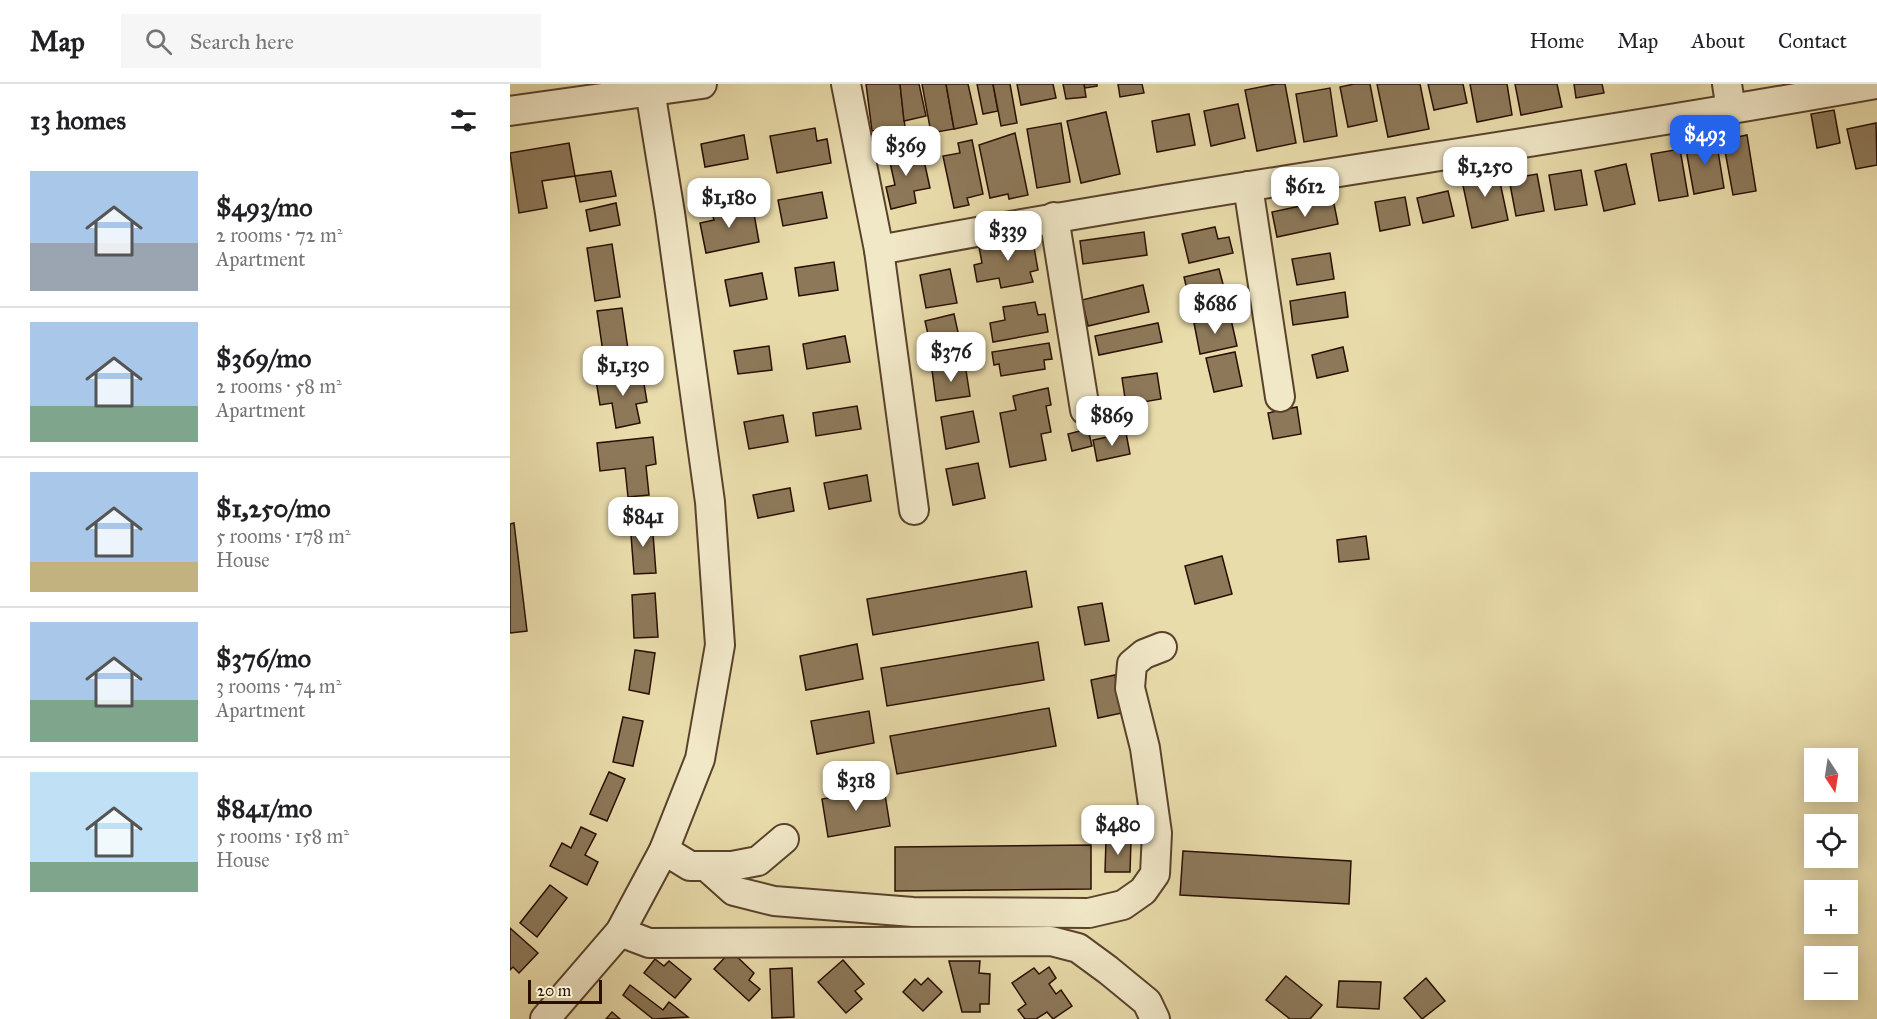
<!DOCTYPE html>
<html lang="en">
<head>
<meta charset="utf-8">
<style>
	body { margin:0; font-family:"IM FELL Great Primer",serif; background:#f6f6f6; color:#202124; height:100vh; display:flex; flex-direction:column; font-size:22px; white-space:nowrap }
	* { box-sizing:border-box; margin:0 }
	p { font-size:20px; color:#757577 }
	.icon { flex:none; width:33px; height:33px; fill:none; stroke:currentColor; stroke-width:2; stroke-linecap:round; stroke-linejoin:round }
	.map { position:relative; flex:1; overflow:hidden }
	.sheet { display:flex; flex-direction:column; background:#fff; width:510px }
	.sheet>* { flex:none }
	.needle { width:39px; rotate:168deg }
	.controls { position:absolute; left:1294px; top:664px; display:grid; gap:12px }
	.controls a { display:grid; place-items:center; width:54px; height:54px; border-radius:0px; background:#fff; box-shadow:0 3px 15px #0003; font-size:30px }
	.scale { position:absolute; left:18px; bottom:15px; width:74px; box-sizing:border-box; padding-left:6px; border:3px solid #290e02; border-top:0; font-size:16px; line-height:21px; white-space:nowrap; color:#290e02; -webkit-text-stroke:4px #f1e8c8; paint-order:stroke }
	.price { position:absolute; translate:-50% -51px; padding:0 14px; border-radius:12px; background:#fff; color:#222; font-size:20px; line-height:39px; filter:drop-shadow(0 2px 3px #0008) }
	.price::after { content:''; position:absolute; left:50%; top:36px; width:18px; height:14px; margin-left:-9px; background:inherit; clip-path:polygon(0 0,100% 0,50% 100%) }
	.price.active { background:#2563eb; color:#fff }
	ul { padding:0; list-style:none }
	li { display:flex; align-items:center; gap:18px; height:150px; padding:0 30px }
	li+li { border-top:2px solid #e0e0e0 }
	li span { display:grid; place-items:center; flex:none; width:168px; height:120px; border-radius:0px; color:#555 }
	li>.icon { margin-inline-start:auto }
	span .icon { width:72px; height:72px; fill:#fffc; stroke-width:1 }
	li b { font-size:26px }
	h2 { display:flex; justify-content:space-between; align-items:center; height:72px; padding:0 30px; font-size:26px }
	header { display:flex; align-items:center; gap:36px; box-sizing:border-box; height:84px; padding:0 30px; background:#fff; border-bottom:2px solid #e0e0e0 }
	header strong { font-size:28px }
	nav { display:flex; gap:33px; margin-inline-start:auto; font-size:21px }
	.search { width:420px; height:54px; background:#f6f6f6; display:flex; align-items:center; gap:15px; box-sizing:border-box; padding:0 21px; border-radius:0px; color:#757577; font-size:22px }
	main { display:flex; flex:1; min-height:0 }
	.map>svg:first-child { display:block }
</style>
</head>
<body>
<header>
<strong>Map</strong>
<div class="search"><svg class="icon" aria-label="search" viewBox="0 0 24 24"><circle cx="10" cy="10" r="6"/><path d="M15 15l6 6"/></svg>Search here</div>
<nav><a>Home</a><a>Map</a><a>About</a><a>Contact</a></nav>
</header>
<main>
<section class="sheet">
<h2>13 homes<svg class="icon" aria-label="filters" viewBox="0 0 24 24"><path d="M4 7h16M4 17h16"/><circle cx="9" cy="7" r="2"/><circle cx="15" cy="17" r="2"/></svg></h2>
<ul>
<li><span style="background:linear-gradient(#a9c7e8 60%,#9aa5b1 0)"><svg class="icon" aria-label="home" viewBox="0 0 24 24"><path d="M3 11l9-7 9 7M6 9v11h12V9"/></svg></span><div><b>$493/mo</b><p>2 rooms · 72 m²</p><p>Apartment</p></div></li>
<li><span style="background:linear-gradient(#a9c7e8 70%,#7fa58c 0)"><svg class="icon" aria-label="home" viewBox="0 0 24 24"><path d="M3 11l9-7 9 7M6 9v11h12V9"/></svg></span><div><b>$369/mo</b><p>2 rooms · 58 m²</p><p>Apartment</p></div></li>
<li><span style="background:linear-gradient(#a9c7e8 75%,#c2b280 0)"><svg class="icon" aria-label="home" viewBox="0 0 24 24"><path d="M3 11l9-7 9 7M6 9v11h12V9"/></svg></span><div><b>$1,250/mo</b><p>5 rooms · 178 m²</p><p>House</p></div></li>
<li><span style="background:linear-gradient(#a9c7e8 65%,#7fa58c 0)"><svg class="icon" aria-label="home" viewBox="0 0 24 24"><path d="M3 11l9-7 9 7M6 9v11h12V9"/></svg></span><div><b>$376/mo</b><p>3 rooms · 74 m²</p><p>Apartment</p></div></li>
<li><span style="background:linear-gradient(#bfe0f5 75%,#7fa58c 0)"><svg class="icon" aria-label="home" viewBox="0 0 24 24"><path d="M3 11l9-7 9 7M6 9v11h12V9"/></svg></span><div><b>$841/mo</b><p>5 rooms · 158 m²</p><p>House</p></div></li>
</ul>
</section>
<div class="map">
<svg width="1367" height="935" viewBox="0 0 1367 935">
	<rect width="100%" height="100%" fill="#e9dcab"/>
	<filter id="stains"><feTurbulence type="fractalNoise" baseFrequency=".00333" numOctaves="4"/><feColorMatrix values="0 0 0 0 .2 0 0 0 0 .09 0 0 0 0 .02 0 0 0 .5 -.17"/></filter>
	<radialGradient id="worn" r=".72"><stop offset=".6" stop-color="#630" stop-opacity="0"/><stop offset="1" stop-color="#630" stop-opacity=".3"/></radialGradient>
	<g fill="#8d795a" stroke="#290e02" stroke-width="1.5">
		<path d="M 356,0 L 390,0 L 395,43 L 362,47 Z"/>
		<path d="M 390,0 L 409,0 L 416,32 L 394,37 Z"/>
		<path d="M 412,0 L 436,0 L 444,45 L 421,49 Z"/>
		<path d="M 436,0 L 458,0 L 467,40 L 444,45 Z"/>
		<path d="M 467,0 L 483,0 L 488,27 L 473,30 Z"/>
		<path d="M 483,0 L 500,0 L 507,39 L 491,42 Z"/>
		<path d="M 507,0 L 543,0 L 546,14 L 511,21 Z"/>
		<path d="M 553,0 L 574,0 L 576,13 L 556,15 Z"/>
		<path d="M 574,0 L 587,0 L 587,2 L 575,4 Z"/>
		<path d="M 608,0 L 632,0 L 634,9 L 610,13 Z"/>
		<path d="M 766,0 L 775,0 L 786,59 L 747,67 L 735,6 Z"/>
		<path d="M 844,0 L 860,0 L 867,37 L 838,43 L 830,3 Z"/>
		<path d="M 867,0 L 910,0 L 919,45 L 878,53 Z"/>
		<path d="M 918,0 L 953,0 L 957,19 L 924,26 Z"/>
		<path d="M 960,0 L 997,0 L 1002,31 L 967,38 Z"/>
		<path d="M 1005,0 L 1047,0 L 1052,23 L 1011,31 Z"/>
		<path d="M 1064,0 L 1092,0 L 1094,9 L 1066,14 Z"/>
		<path d="M 820,4 L 827,52 L 794,58 L 786,10 Z"/>
		<path d="M 728,20 L 735,54 L 701,62 L 694,27 Z"/>
		<path d="M 1324,26 L 1330,59 L 1307,64 L 1301,30 Z"/>
		<path d="M 596,28 L 610,90 L 571,99 L 557,37 Z"/>
		<path d="M 679,30 L 685,61 L 647,68 L 642,37 Z"/>
		<path d="M 551,39 L 560,98 L 527,104 L 517,45 Z"/>
		<path d="M 1366,39 L 1367,81 L 1346,85 L 1337,45 Z"/>
		<path d="M 305,44 L 307,57 L 317,55 L 321,79 L 267,89 L 260,52 Z"/>
		<path d="M 505,49 L 518,111 L 499,115 L 498,110 L 480,114 L 469,61 Z"/>
		<path d="M 234,51 L 238,75 L 195,83 L 191,60 Z"/>
		<path d="M 1237,51 L 1246,107 L 1223,111 L 1213,56 Z"/>
		<path d="M 1206,55 L 1214,104 L 1184,110 L 1175,60 Z"/>
		<path d="M 462,56 L 473,110 L 457,114 L 459,121 L 444,124 L 433,72 L 450,69 L 448,59 Z"/>
		<path d="M 59,59 L 65,92 L 32,97 L 37,124 L 9,129 L 0,69 Z"/>
		<path d="M 397,61 L 401,75 L 413,72 L 420,104 L 404,107 L 406,119 L 381,125 L 376,103 L 385,101 L 377,65 Z"/>
		<path d="M 1170,65 L 1178,112 L 1149,117 L 1141,70 Z"/>
		<path d="M 1116,80 L 1125,120 L 1094,127 L 1085,87 Z"/>
		<path d="M 987,84 L 998,136 L 962,144 L 951,92 Z"/>
		<path d="M 1071,86 L 1077,121 L 1045,126 L 1039,91 Z"/>
		<path d="M 101,87 L 106,112 L 70,118 L 65,92 Z"/>
		<path d="M 1027,90 L 1034,127 L 1006,132 L 999,95 Z"/>
		<path d="M 938,107 L 944,132 L 913,139 L 907,114 Z"/>
		<path d="M 312,108 L 317,134 L 273,142 L 268,116 Z"/>
		<path d="M 895,113 L 900,141 L 870,147 L 865,118 Z"/>
		<path d="M 823,115 L 828,140 L 767,153 L 762,128 Z"/>
		<path d="M 106,119 L 110,141 L 80,147 L 76,126 Z"/>
		<path d="M 232,119 L 235,132 L 244,130 L 249,158 L 196,169 L 190,139 L 204,136 L 201,126 Z"/>
		<path d="M 705,143 L 708,155 L 719,153 L 723,169 L 679,179 L 672,150 Z"/>
		<path d="M 634,148 L 637,171 L 573,180 L 570,157 Z"/>
		<path d="M 522,152 L 528,186 L 520,188 L 523,198 L 491,204 L 489,194 L 467,198 L 464,181 L 472,179 L 469,163 Z"/>
		<path d="M 102,160 L 110,213 L 85,217 L 77,164 Z"/>
		<path d="M 820,169 L 824,195 L 787,201 L 782,175 Z"/>
		<path d="M 324,178 L 328,206 L 289,212 L 285,184 Z"/>
		<path d="M 440,185 L 447,219 L 416,224 L 410,191 Z"/>
		<path d="M 709,185 L 718,219 L 682,227 L 674,193 Z"/>
		<path d="M 252,189 L 257,215 L 220,222 L 215,196 Z"/>
		<path d="M 633,201 L 639,228 L 578,242 L 572,216 Z"/>
		<path d="M 835,208 L 838,233 L 783,241 L 780,217 Z"/>
		<path d="M 525,218 L 528,231 L 535,230 L 538,248 L 483,258 L 480,239 L 495,236 L 493,223 Z"/>
		<path d="M 112,224 L 120,279 L 95,282 L 87,227 Z"/>
		<path d="M 444,230 L 451,262 L 422,268 L 415,237 Z"/>
		<path d="M 720,231 L 727,262 L 690,270 L 684,239 Z"/>
		<path d="M 648,239 L 652,258 L 589,271 L 585,252 Z"/>
		<path d="M 335,252 L 340,278 L 297,285 L 293,260 Z"/>
		<path d="M 539,259 L 542,275 L 534,276 L 535,285 L 491,292 L 489,280 L 484,281 L 482,268 Z"/>
		<path d="M 259,262 L 262,286 L 228,290 L 224,267 Z"/>
		<path d="M 833,263 L 838,287 L 807,294 L 802,271 Z"/>
		<path d="M 725,268 L 732,302 L 704,308 L 696,274 Z"/>
		<path d="M 455,280 L 460,312 L 426,317 L 422,286 Z"/>
		<path d="M 132,288 L 137,318 L 126,320 L 130,339 L 106,344 L 102,319 L 90,321 L 86,296 Z"/>
		<path d="M 647,289 L 651,315 L 616,321 L 612,294 Z"/>
		<path d="M 538,304 L 541,321 L 536,322 L 541,348 L 531,350 L 536,376 L 500,383 L 490,329 L 506,326 L 503,312 Z"/>
		<path d="M 347,322 L 351,345 L 306,352 L 303,329 Z"/>
		<path d="M 787,323 L 791,350 L 763,355 L 758,329 Z"/>
		<path d="M 463,327 L 469,358 L 436,365 L 431,333 Z"/>
		<path d="M 273,331 L 278,358 L 239,365 L 234,338 Z"/>
		<path d="M 578,345 L 582,362 L 562,367 L 558,350 Z"/>
		<path d="M 616,349 L 620,370 L 587,377 L 583,356 Z"/>
		<path d="M 143,353 L 146,380 L 136,382 L 139,411 L 118,413 L 115,384 L 90,387 L 87,359 Z"/>
		<path d="M 468,379 L 475,414 L 443,421 L 436,385 Z"/>
		<path d="M 357,391 L 361,417 L 319,425 L 314,399 Z"/>
		<path d="M 280,404 L 284,427 L 248,434 L 243,411 Z"/>
		<path d="M 142,437 L 146,489 L 124,490 L 120,438 Z"/>
		<path d="M 4,439 L 17,547 L 0,549 L 0,440 Z"/>
		<path d="M 856,452 L 859,475 L 829,478 L 827,456 Z"/>
		<path d="M 712,472 L 722,510 L 685,520 L 675,482 Z"/>
		<path d="M 516,487 L 522,523 L 363,551 L 357,515 Z"/>
		<path d="M 145,509 L 148,553 L 124,554 L 122,511 Z"/>
		<path d="M 592,519 L 599,557 L 575,561 L 568,523 Z"/>
		<path d="M 528,558 L 534,596 L 377,622 L 371,584 Z"/>
		<path d="M 347,560 L 353,595 L 296,606 L 290,572 Z"/>
		<path d="M 125,566 L 145,569 L 139,610 L 119,606 Z"/>
		<path d="M 605,591 L 612,629 L 588,634 L 581,596 Z"/>
		<path d="M 539,624 L 546,662 L 387,690 L 380,652 Z"/>
		<path d="M 359,627 L 364,659 L 307,670 L 301,637 Z"/>
		<path d="M 113,633 L 133,637 L 123,682 L 103,678 Z"/>
		<path d="M 99,688 L 115,695 L 97,737 L 80,730 Z"/>
		<path d="M 374,704 L 380,742 L 318,753 L 312,715 Z"/>
		<path d="M 71,743 L 86,750 L 75,771 L 88,778 L 77,801 L 40,782 L 52,759 L 61,764 Z"/>
		<path d="M 596,756 L 621,756 L 620,788 L 595,788 Z"/>
		<path d="M 581,761 L 581,805 L 385,807 L 385,763 Z"/>
		<path d="M 673,767 L 841,777 L 839,820 L 670,811 Z"/>
		<path d="M 40,801 L 57,814 L 27,853 L 10,839 Z"/>
		<path d="M 0,844 L 28,869 L 9,889 L 3,883 L 0,886 Z"/>
		<path d="M 221,867 L 244,889 L 239,896 L 250,905 L 239,917 L 204,885 Z"/>
		<path d="M 145,875 L 154,882 L 159,877 L 181,895 L 165,914 L 134,889 Z"/>
		<path d="M 333,876 L 354,900 L 345,907 L 352,915 L 336,929 L 308,898 Z"/>
		<path d="M 439,877 L 470,877 L 469,889 L 480,890 L 479,920 L 470,920 L 470,928 L 452,928 Z"/>
		<path d="M 539,883 L 546,894 L 539,900 L 546,910 L 551,906 L 562,922 L 543,935 L 537,928 L 526,935 L 515,935 L 508,926 L 516,920 L 502,899 L 524,884 L 529,890 Z"/>
		<path d="M 282,884 L 284,933 L 262,934 L 260,885 Z"/>
		<path d="M 776,892 L 812,921 L 800,935 L 780,935 L 756,916 Z"/>
		<path d="M 418,894 L 432,908 L 413,927 L 393,908 L 405,895 L 411,901 Z"/>
		<path d="M 916,894 L 935,917 L 912,935 L 894,914 Z"/>
		<path d="M 829,897 L 871,898 L 869,925 L 827,923 Z"/>
		<path d="M 120,901 L 153,926 L 159,918 L 178,933 L 143,935 L 113,911 Z"/>
		<path d="M 102,928 L 110,935 L 96,935 Z"/>
	</g>
	<g fill="none" stroke-linecap="round" stroke-linejoin="round">
		<g stroke="#59422c" stroke-width="32">
			<g id="minor">
				<path d="M 336,0 L 369,166 L 404,426"/>
				<path d="M 1217,0 L 1221,26"/>
				<path d="M 0,27 L 192,0"/>
				<path d="M 738,102 L 770,313"/>
				<path d="M 544,133 L 575,326"/>
				<path d="M 369,166 C 700,103 1034,60 1366,0"/>
				<path d="M 154,766 L 180,782 L 222,782 L 248,777 L 274,755"/>
				<path d="M 196,782 L 224,807 L 264,817 L 403,828 L 579,829 L 613,821 L 633,807 L 645,790 L 647,749 L 635,664 L 620,604 L 622,580 L 634,570 L 652,563"/>
				<path d="M 110,848 L 139,859 L 541,857 L 568,864 L 598,886 L 637,918 L 645,935"/>
				<path d="M 35,935 L 110,848 L 154,766 L 190,675 L 210,561 L 200,418 L 160,129 L 139,0"/>
			</g>
		</g>
		<use href="#minor" stroke="#f1e8c8" stroke-width="28"/>
	</g>
	<rect width="100%" height="100%" filter="url(#stains)"/>
	<rect width="100%" height="100%" fill="url(#worn)"/>
</svg>
<div class="controls">
<a><svg class="needle" viewBox="-14 -14 28 28"><path d="M0-13l5 13h-10z" fill="#e53935"/><path d="M0 13l5-13h-10z" fill="#757577"/></svg></a>
<a><svg class="icon" aria-label="locate" viewBox="0 0 24 24"><circle cx="12" cy="12" r="6"/><path d="M12 2v4M12 18v4M2 12h4M18 12h4"/></svg></a>
<a>+</a>
<a>−</a>
</div>
<div class="scale">20 m</div>
<b class="price active" style="left:1195px;top:82px">$493</b>
<b class="price" style="left:396px;top:93px">$369</b>
<b class="price" style="left:975px;top:114px">$1,250</b>
<b class="price" style="left:795px;top:134px">$612</b>
<b class="price" style="left:219px;top:145px">$1,180</b>
<b class="price" style="left:498px;top:178px">$339</b>
<b class="price" style="left:705px;top:251px">$686</b>
<b class="price" style="left:441px;top:299px">$376</b>
<b class="price" style="left:113px;top:313px">$1,130</b>
<b class="price" style="left:602px;top:363px">$869</b>
<b class="price" style="left:133px;top:464px">$841</b>
<b class="price" style="left:346px;top:728px">$318</b>
<b class="price" style="left:608px;top:772px">$480</b>
</div>
</main>
</body>
</html>
